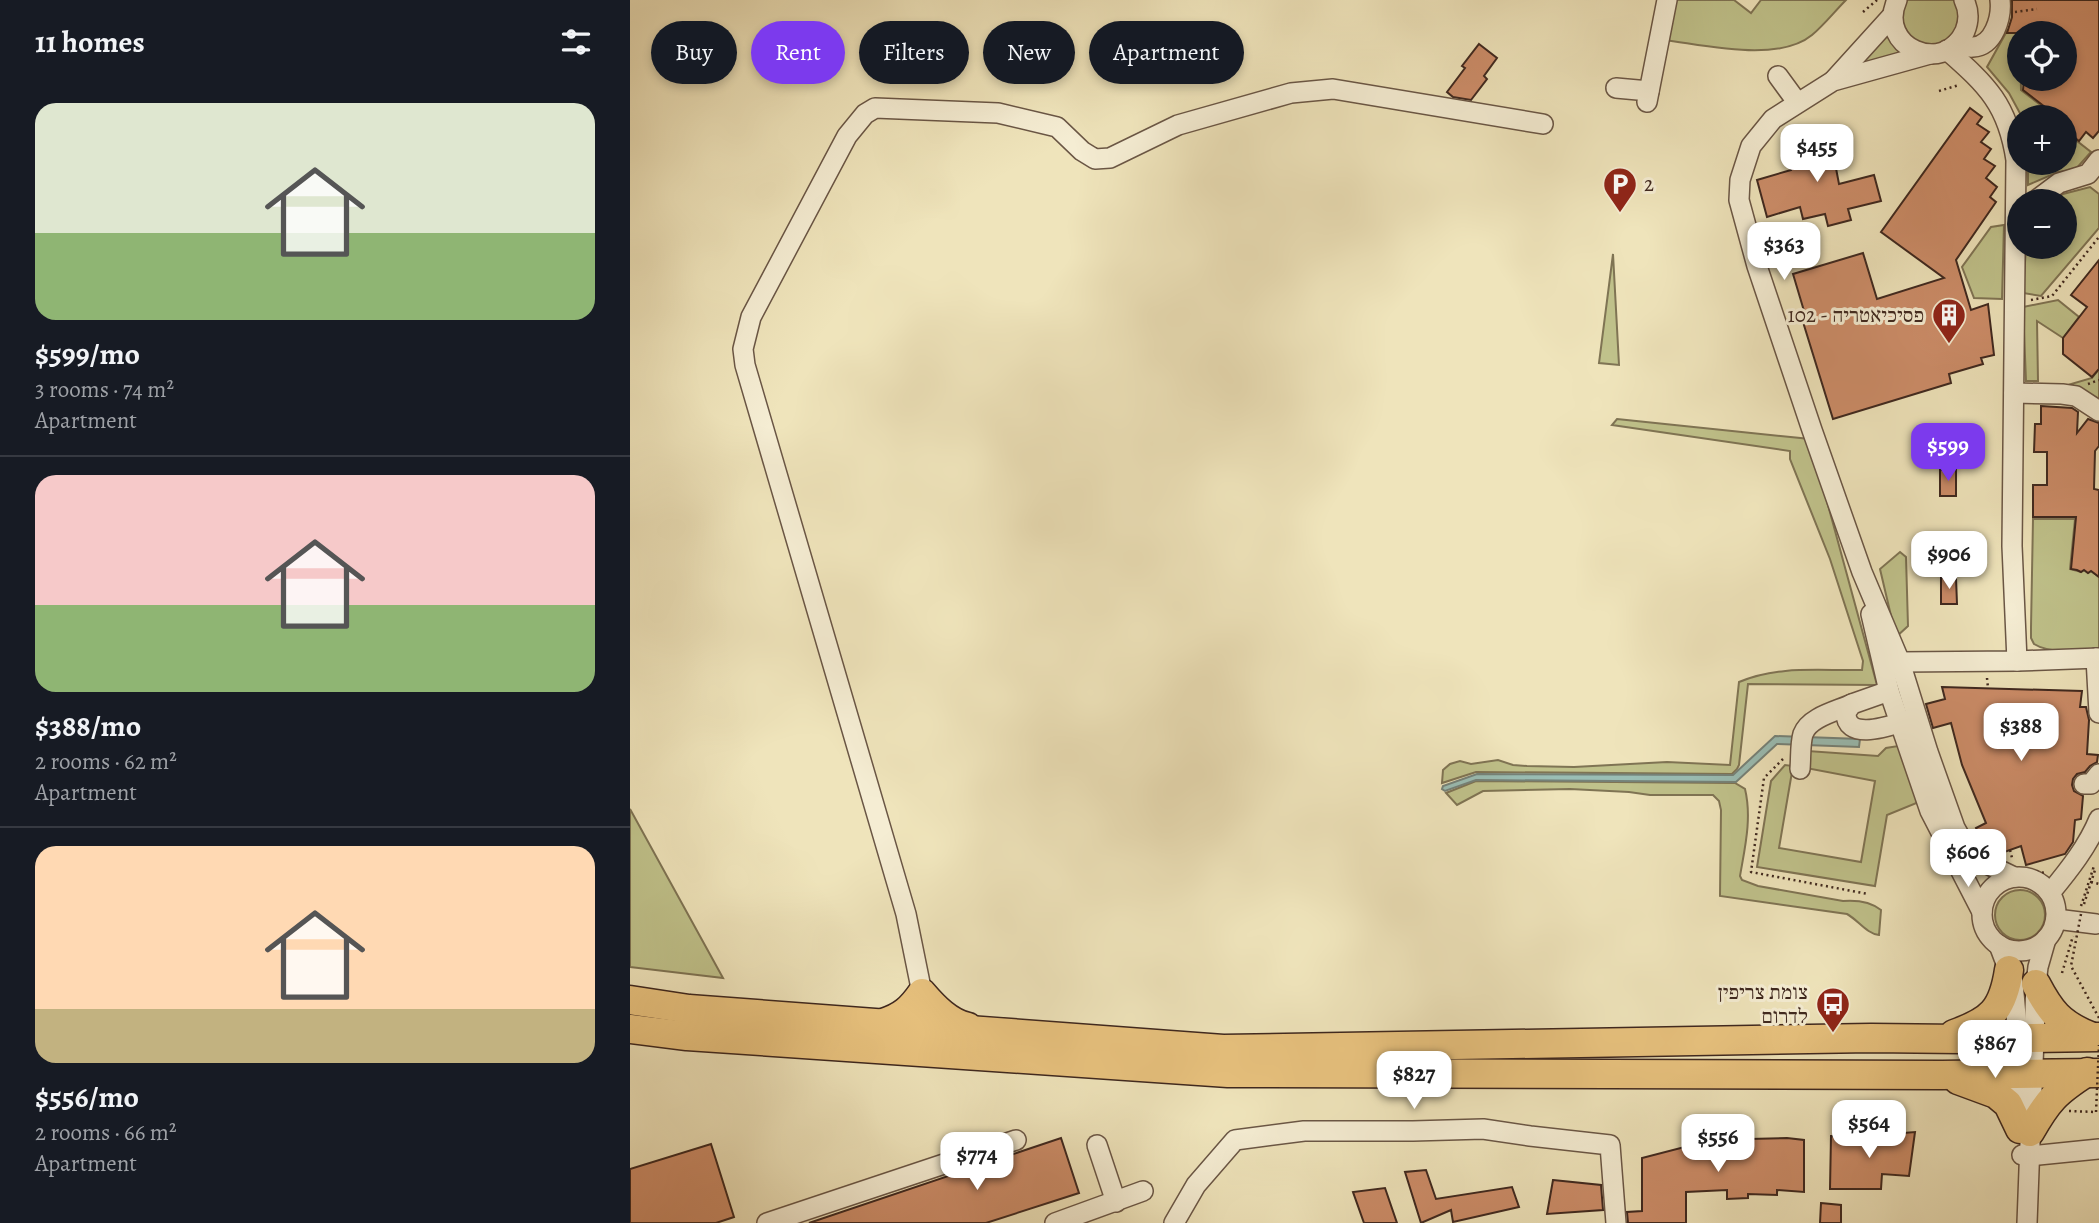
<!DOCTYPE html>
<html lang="en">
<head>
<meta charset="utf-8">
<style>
	body { margin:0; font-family:Alegreya,"Frank Ruhl Libre",serif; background:#20242c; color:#f1f3f6; height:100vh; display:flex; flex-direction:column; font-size:26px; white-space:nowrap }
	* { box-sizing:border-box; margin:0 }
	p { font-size:23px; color:#9ea1a6 }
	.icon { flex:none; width:38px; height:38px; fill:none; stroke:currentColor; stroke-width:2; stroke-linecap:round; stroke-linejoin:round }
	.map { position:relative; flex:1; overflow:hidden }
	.side { display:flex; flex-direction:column; background:#171b24; width:630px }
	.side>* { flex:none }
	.hud { position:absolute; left:21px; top:21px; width:665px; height:63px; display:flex; gap:14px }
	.buttons { position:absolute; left:1377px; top:21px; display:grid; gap:14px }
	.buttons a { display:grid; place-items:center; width:70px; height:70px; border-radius:50%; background:#171b24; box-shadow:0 4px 10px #0003; font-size:35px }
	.price { position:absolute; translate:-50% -60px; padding:0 16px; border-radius:14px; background:#fff; color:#222; font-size:23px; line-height:46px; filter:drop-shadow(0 2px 4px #0008) }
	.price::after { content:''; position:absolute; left:50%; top:42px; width:21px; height:16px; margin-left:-10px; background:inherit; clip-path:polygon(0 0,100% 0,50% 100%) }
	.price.selected { background:#7c3aed; color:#fff }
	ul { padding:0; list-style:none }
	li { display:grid; align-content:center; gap:14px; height:371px; padding:0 35px }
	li+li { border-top:2px solid #363941 }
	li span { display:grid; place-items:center; height:217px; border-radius:21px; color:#555 }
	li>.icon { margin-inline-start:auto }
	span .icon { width:126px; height:126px; fill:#fffc; stroke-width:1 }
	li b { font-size:30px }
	h2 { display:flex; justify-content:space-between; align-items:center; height:84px; padding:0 35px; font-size:30px }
	.pill { padding:0 24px; border-radius:32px; background:#171b24; box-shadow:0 4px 10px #0003; font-size:24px; line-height:63px }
	.pill.selected { background:#7c3aed; color:#fff }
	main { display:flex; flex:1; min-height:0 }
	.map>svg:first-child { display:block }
</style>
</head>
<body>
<main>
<section class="side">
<h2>11 homes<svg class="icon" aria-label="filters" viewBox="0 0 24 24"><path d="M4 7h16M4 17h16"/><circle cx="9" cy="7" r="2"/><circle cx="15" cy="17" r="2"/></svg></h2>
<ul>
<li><span style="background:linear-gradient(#dfe7d0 60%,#8fb573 0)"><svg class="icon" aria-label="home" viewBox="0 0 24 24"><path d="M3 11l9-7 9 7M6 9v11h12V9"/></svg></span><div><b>$599/mo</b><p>3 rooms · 74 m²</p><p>Apartment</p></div></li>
<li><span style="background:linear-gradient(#f6c9c9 60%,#8fb573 0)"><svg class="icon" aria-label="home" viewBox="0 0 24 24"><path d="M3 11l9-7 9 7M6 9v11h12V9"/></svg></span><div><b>$388/mo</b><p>2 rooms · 62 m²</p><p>Apartment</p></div></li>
<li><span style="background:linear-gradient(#ffd9b3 75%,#c2b280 0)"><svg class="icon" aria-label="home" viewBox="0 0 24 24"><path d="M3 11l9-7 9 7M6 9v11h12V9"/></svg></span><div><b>$556/mo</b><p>2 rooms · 66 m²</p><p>Apartment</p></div></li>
</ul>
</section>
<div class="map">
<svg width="1469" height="1223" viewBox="0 0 1469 1223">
	<rect width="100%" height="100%" fill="#efe4bb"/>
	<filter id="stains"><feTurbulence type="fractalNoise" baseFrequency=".00286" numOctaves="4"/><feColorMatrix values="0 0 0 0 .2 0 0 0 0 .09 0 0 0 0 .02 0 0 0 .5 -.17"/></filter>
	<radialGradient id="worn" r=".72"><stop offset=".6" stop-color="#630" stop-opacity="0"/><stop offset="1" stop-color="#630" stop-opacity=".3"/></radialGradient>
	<g fill="#c0c28b" stroke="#7f7454" stroke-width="2">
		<path d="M 1041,0 L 1104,0 L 1121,13 L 1131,0 L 1216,0 C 1205,11 1194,25 1182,35 C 1148,63 1075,45 1034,40 Z"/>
		<path d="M 1269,0 L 1331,0 L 1325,40 L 1287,49 L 1265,10 Z"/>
		<path d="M 1261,20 L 1282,52 L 1210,77 Z"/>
		<path d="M 1395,28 L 1396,33 L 1390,33 L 1391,90 L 1426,117 L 1392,117 L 1379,93 L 1357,67 L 1377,31 Z"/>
		<path d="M 1435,124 L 1441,129 L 1438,134 L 1461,152 L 1445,170 L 1428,172 L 1398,185 L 1398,163 L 1435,163 Z"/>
		<path d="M 1460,187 L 1469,194 L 1469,228 L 1411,296 L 1393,293 L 1396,247 L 1435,247 L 1435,201 L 1423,201 L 1433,194 Z"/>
		<path d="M 1374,225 L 1372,299 L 1344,298 L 1332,267 L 1361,227 Z"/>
		<path d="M 983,254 L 989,365 L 969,363 Z"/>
		<path d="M 1428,300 L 1449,317 L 1433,338 L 1407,321 L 1408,381 L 1396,381 L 1393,307 Z"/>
		<path d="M 1469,369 L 1469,408 L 1458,394 L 1441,384 L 1462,378 Z"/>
		<path d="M 987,419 L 1180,439 L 1247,685 L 1118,684 L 1109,765 L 1107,769 L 1102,774 L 846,772 L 812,783 L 813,770 L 820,764 L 830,761 L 841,764 L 868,760 L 883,765 L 897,766 L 944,767 L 1037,762 L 1100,765 L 1109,682 C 1149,665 1190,671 1232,670 L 1233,661 L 1200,559 L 1160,459 L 1160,451 L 982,425 Z"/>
		<path d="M 1403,519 L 1445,519 L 1440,569 L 1451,572 L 1454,570 L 1458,573 L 1461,571 L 1469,577 L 1469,648 C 1452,653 1418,653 1404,644 L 1401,638 L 1401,627 Z"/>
		<path d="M 1270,552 L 1276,557 L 1278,626 L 1266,637 L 1250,569 Z"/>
		<path d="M 1268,746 L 1289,802 L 1257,815 L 1245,886 L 1127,867 L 1141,781 L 1155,765 L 1163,766 L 1149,848 L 1231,862 L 1245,781 L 1176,768 L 1178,751 L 1248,756 L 1256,748 Z"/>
		<path d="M 846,781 L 1105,783 L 1115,789 C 1122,818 1115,847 1110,876 L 1112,880 L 1128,886 L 1213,901 C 1226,900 1241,902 1251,910 L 1249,935 C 1237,934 1228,920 1217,914 L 1090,896 L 1091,810 L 1089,801 L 1083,795 L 1020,795 L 999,792 L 940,789 L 853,791 L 827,805 L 816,793 Z"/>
		<path d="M 0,809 L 93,978 L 0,967 Z"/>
		<circle cx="1390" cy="915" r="25"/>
	</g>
	<path fill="#9abeb5" stroke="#758279" stroke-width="2" d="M 1145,736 L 1230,739 L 1229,747 L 1147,744 L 1106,782 L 846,780 L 815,791 L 812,789 L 813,786 L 847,774 L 1103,775 Z"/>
	<g fill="#cc8c68" stroke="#3e271e" stroke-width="2">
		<path d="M 1382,0 L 1469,0 L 1469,131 L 1463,138 L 1456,132 L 1449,141 L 1440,134 L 1443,129 L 1435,123 L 1435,117 L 1428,117 L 1393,90 L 1394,79 L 1435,79 L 1435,33 L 1377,33 L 1382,17 Z"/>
		<path d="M 849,44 L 867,58 L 854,76 L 857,79 L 841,100 L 823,97 L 817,92 L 835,68 L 832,66 Z"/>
		<path d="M 1340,108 L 1352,117 L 1347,124 L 1359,132 L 1351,142 L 1361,149 L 1354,159 L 1365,166 L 1356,178 L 1367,187 L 1360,197 L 1366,202 L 1326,260 L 1341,310 L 1358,304 L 1364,355 L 1351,358 L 1353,364 L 1319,374 L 1321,383 L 1203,419 L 1173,322 L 1177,321 L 1163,274 L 1233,253 L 1247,299 L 1314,278 L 1251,232 Z"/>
		<path d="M 1215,135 L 1219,155 L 1204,158 L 1209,184 L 1244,175 L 1251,201 L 1218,209 L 1221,220 L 1198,226 L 1195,214 L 1173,219 L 1170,207 L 1137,217 L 1127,180 L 1161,170 L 1156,148 Z"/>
		<path d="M 1469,260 L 1469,369 L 1462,377 L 1433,354 L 1433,338 L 1457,307 L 1441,295 Z"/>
		<path d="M 1411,406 L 1442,408 L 1448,412 L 1447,433 L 1458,419 L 1469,423 L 1469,446 L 1465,451 L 1464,489 L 1469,490 L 1469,577 L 1461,571 L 1458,573 L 1454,570 L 1451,572 L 1447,570 L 1441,569 L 1446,517 L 1403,517 L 1403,485 L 1417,485 L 1417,452 L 1404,452 L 1405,424 L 1411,424 Z"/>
		<path d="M 1326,469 L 1326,496 L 1310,496 L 1310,470 Z"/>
		<path d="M 1311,578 L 1326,578 L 1327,604 L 1311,604 Z"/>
		<path d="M 1312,687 L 1452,691 L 1450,707 L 1456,707 L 1459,720 L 1457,754 L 1468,755 L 1467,762 L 1460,766 L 1455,772 L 1447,774 L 1443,779 L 1442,785 L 1444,791 L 1453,796 L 1451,819 L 1445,820 L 1443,842 L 1435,854 L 1396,865 L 1391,846 L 1366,855 L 1356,849 L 1346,828 L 1356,823 L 1332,765 L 1321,723 L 1303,728 L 1296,704 L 1315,699 Z"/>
		<path d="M 1285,1132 L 1279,1176 L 1252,1174 L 1251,1189 L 1200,1189 L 1201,1136 L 1261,1137 L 1261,1134 Z"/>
		<path d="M 1101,1135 L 1119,1135 L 1119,1139 L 1157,1138 L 1174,1140 L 1174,1192 L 1147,1190 L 1147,1195 L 1118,1194 L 1118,1198 L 1097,1199 L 1097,1190 L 1056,1192 L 1056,1223 L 998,1223 L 997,1212 L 1012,1211 L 1012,1158 Z"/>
		<path d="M 431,1138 L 449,1193 L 356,1223 L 179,1223 Z"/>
		<path d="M 81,1144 L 104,1217 L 86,1223 L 0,1223 L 0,1169 Z"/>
		<path d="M 796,1170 L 806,1199 L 882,1187 L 889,1207 L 823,1222 L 821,1210 L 791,1223 L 775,1172 Z"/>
		<path d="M 923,1180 L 971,1185 L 973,1210 L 917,1214 Z"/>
		<path d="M 755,1188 L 767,1223 L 734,1223 L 723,1192 Z"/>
		<path d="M 1191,1203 L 1211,1205 L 1211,1223 L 1190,1223 Z"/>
	</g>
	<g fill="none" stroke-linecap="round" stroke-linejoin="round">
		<g stroke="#6a5645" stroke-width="22">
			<g id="minor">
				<path d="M 1267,0 C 1246,47 1314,77 1335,31 C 1339,21 1339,10 1334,0"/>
				<path d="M 1326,44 C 1331,45 1338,48 1343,47 C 1364,46 1372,17 1370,0"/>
				<path d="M 1317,50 C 1357,85 1378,105 1386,160 L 1382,546 L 1387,661"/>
				<path d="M 1300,54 L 1203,81 L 1143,119 L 1121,146 L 1110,180 L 1109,200 L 1127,266 L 1182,430 L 1232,572 L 1270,662 L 1298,752 L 1325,828 L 1334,844 L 1344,855 L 1353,862 L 1384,877"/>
				<path d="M 1148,76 L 1167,102"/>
				<path d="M 1204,80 L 1262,16"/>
				<path d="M 986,88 L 1019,91"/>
				<path d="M 1017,102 L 1037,0"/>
				<path d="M 1405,201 L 1429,183 L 1458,174 L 1469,160"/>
				<path d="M 1384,393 L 1432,394 L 1446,396 L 1469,411"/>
				<path d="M 1241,614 L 1259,691 L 1300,811 L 1352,912"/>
				<path d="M 1466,658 L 1469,713"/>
				<path d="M 1260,665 L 1270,662 L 1387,661 L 1469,658"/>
				<path d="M 1259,691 L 1222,704 L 1216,712 C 1215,743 1262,725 1279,720"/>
				<path d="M 1170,769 C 1171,758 1170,744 1173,734 C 1179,717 1207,711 1222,704"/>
				<path d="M 1454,784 L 1461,784 L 1469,774"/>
				<circle cx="1389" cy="914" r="37"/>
				<path d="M 1420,893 C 1439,870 1458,846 1469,819"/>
				<path d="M 1426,919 L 1466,924"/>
				<path d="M 1369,945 L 1383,982 L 1388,1038 L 1385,1073 L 1389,1119"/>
				<path d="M 292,993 L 276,914 L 115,365 L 113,349 L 121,317 L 217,136 L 235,114 L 245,108 L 368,113 L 427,127 L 452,151 L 465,159 L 480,158 L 548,125 L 661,93 L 703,89 L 913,124"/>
				<path d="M 467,1145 L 486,1202"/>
				<path d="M 1392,1155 L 1399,1156 L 1469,1149"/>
				<path d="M 137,1223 L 386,1140"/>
				<path d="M 425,1223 L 513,1191"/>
				<path d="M 544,1223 L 566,1185 L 605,1140 L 674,1131 L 783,1131 L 853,1129 L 900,1136 L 980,1145 L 986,1223"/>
				<path d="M 1397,1223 L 1406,984 L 1408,967 L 1416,939"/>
			</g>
		</g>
		<g stroke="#3e271e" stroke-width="31">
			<g id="highway">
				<path d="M 1406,984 C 1420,1011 1430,1024 1460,1036"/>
				<path d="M 0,1000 L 59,1009 L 593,1049 L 1241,1038 L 1331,1039 L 1469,1037"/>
				<path d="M 253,1023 C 272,1017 281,1009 292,993 C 304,1007 319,1023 338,1027"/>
				<path d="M 0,1029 L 57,1036 L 598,1073 L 1312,1075 L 1469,1073"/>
				<path d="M 1324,1034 C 1361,1021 1373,1010 1379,970"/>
				<path d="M 1328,1080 L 1366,1094 L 1378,1104 L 1390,1129"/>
				<path d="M 1400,1132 C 1418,1100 1426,1092 1457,1072"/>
			</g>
		</g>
		<g stroke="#3e271e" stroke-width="2.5" stroke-dasharray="2 3.5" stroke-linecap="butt">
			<path d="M 1233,12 L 1247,0"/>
			<path d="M 1385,12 L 1407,9"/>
			<path d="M 1309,91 L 1329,85"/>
			<path d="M 1401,300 L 1422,296 L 1469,237"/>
			<path d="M 1458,384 L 1469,380"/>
			<path d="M 1357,678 L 1358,688"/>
			<path d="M 1153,759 L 1134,778 L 1121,872 L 1238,894"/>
			<path d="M 1380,850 L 1382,858"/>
			<path d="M 1401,871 L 1415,873"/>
			<path d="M 1461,882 L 1469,884"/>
			<path d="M 1454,904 L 1465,870 L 1462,869"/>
			<path d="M 1451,906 L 1464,866"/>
			<path d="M 1432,973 L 1443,936"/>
			<path d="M 1439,1111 L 1466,1112"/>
		</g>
		<use href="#minor" stroke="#f5edd3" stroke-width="19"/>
		<use href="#highway" stroke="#e8c27e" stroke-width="28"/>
		<g stroke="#3e271e" stroke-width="2.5" stroke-dasharray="2 3.5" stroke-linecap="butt">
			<path d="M 1451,914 L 1441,966 L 1469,1018"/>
			<path d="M 1466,1112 L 1469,1045"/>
		</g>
	</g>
	<defs>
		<g id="parking-pin" transform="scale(1.75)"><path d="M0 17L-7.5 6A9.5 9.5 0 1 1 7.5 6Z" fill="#8f2418" stroke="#f5edd3"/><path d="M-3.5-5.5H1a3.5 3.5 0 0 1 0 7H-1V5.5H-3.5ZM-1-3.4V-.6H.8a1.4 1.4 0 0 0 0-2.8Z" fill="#fff"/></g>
		<g id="building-pin" transform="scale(1.75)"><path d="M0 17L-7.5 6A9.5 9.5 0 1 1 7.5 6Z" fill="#8f2418" stroke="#f5edd3"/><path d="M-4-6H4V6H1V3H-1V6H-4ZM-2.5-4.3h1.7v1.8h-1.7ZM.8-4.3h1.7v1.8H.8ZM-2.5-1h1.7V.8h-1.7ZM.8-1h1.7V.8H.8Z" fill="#fff"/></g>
		<g id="bus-pin" transform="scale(1.75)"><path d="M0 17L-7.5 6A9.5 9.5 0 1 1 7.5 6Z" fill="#8f2418" stroke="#f5edd3"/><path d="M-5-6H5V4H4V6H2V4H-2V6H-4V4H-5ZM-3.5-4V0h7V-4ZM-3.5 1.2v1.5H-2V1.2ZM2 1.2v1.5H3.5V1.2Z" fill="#fff"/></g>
	</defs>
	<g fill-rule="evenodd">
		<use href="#parking-pin" x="990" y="184"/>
		<use href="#building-pin" x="1319" y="315"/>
		<use href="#bus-pin" x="1203" y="1004"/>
	</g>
	<g text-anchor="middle" stroke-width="6" stroke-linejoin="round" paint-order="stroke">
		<g font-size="21" fill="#3e271e" stroke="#f5edd3" text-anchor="end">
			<text x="1014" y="191" text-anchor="start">2</text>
			<text x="1294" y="322">102 - פסיכיאטריה</text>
			<text x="1178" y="999">צומת צריפין<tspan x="1178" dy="24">לדרום</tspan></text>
		</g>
	</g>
	<rect width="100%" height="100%" filter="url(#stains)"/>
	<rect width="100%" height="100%" fill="url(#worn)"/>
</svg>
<div class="buttons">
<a><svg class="icon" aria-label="locate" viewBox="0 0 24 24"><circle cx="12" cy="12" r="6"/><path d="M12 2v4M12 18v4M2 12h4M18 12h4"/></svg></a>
<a>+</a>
<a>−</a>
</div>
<b class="price" style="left:1187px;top:184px">$455</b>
<b class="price" style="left:1154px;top:282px">$363</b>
<b class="price selected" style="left:1318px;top:483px">$599</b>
<b class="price" style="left:1319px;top:591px">$906</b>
<b class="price" style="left:1391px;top:763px">$388</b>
<b class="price" style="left:1338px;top:889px">$606</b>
<b class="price" style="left:1365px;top:1080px">$867</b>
<b class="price" style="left:784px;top:1111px">$827</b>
<b class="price" style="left:1239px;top:1160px">$564</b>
<b class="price" style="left:1088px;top:1174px">$556</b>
<b class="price" style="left:347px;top:1192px">$774</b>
<div class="hud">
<a class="pill">Buy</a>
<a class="pill selected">Rent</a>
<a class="pill">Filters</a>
<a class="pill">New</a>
<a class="pill">Apartment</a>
</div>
</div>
</main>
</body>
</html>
